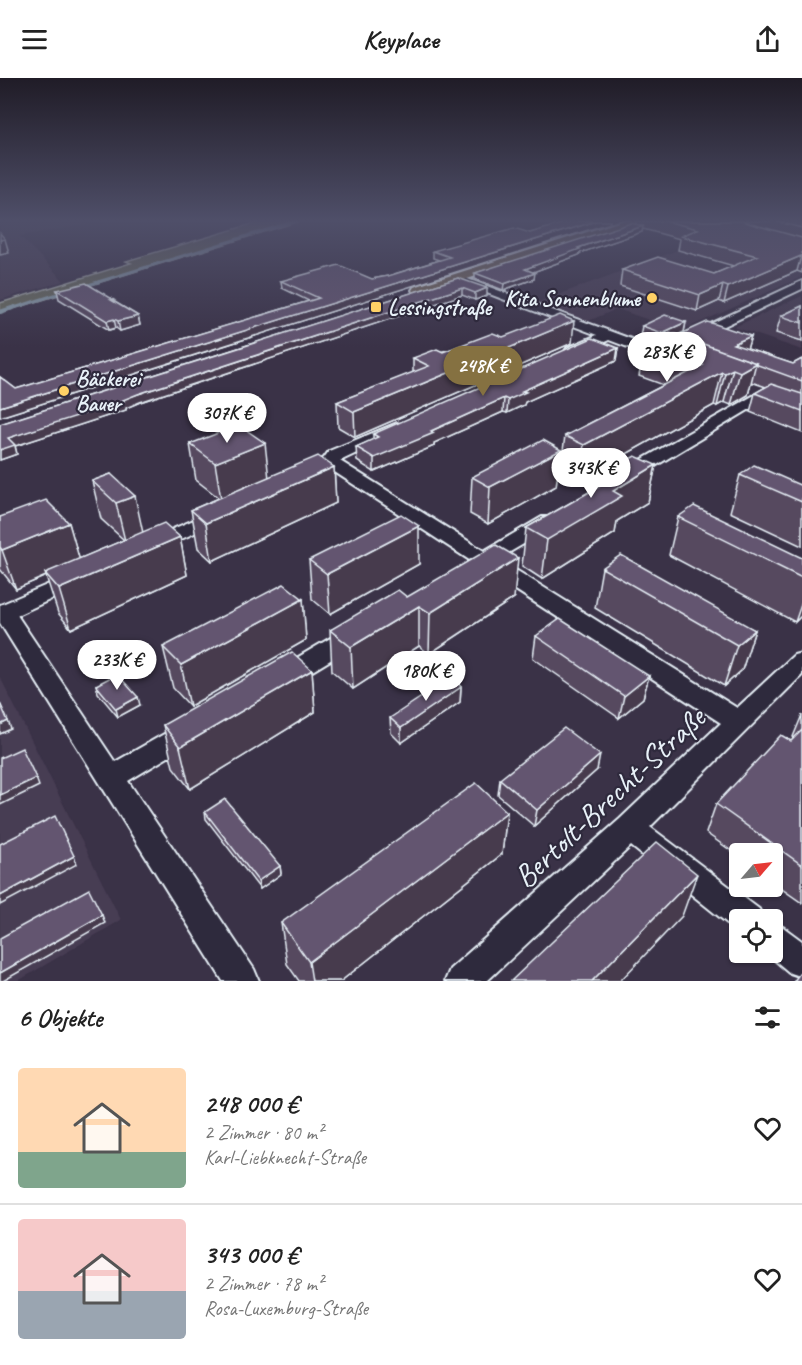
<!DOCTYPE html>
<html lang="de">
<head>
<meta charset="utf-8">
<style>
	body { margin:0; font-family:Caveat,sans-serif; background:#f2f2f2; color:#222; height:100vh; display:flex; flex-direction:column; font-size:22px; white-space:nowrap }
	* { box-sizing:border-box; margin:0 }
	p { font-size:20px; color:#767676 }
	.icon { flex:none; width:33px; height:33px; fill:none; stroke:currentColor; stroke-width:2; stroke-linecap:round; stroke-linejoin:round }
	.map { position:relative; height:903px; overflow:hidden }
	.side { display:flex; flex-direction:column; background:#fff; flex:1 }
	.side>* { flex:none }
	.needle { width:39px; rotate:62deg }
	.buttons { position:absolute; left:729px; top:765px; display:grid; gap:12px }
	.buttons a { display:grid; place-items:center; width:54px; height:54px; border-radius:6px; background:#fff; box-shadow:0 2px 4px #0004; font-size:30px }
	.price { position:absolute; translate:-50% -51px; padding:0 14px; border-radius:21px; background:#fff; color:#222; font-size:20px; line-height:39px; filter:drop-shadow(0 2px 3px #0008) }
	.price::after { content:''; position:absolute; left:50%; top:36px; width:18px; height:14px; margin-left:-9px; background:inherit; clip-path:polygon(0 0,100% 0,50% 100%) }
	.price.on { background:#857141; color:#fff }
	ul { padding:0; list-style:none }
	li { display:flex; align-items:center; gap:18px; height:150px; padding:0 18px }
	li+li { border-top:2px solid #e0e0e0 }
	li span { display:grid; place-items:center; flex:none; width:168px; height:120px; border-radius:6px; color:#555 }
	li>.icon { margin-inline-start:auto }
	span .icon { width:72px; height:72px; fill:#fffc; stroke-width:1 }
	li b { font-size:26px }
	h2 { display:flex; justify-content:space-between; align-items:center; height:72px; padding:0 18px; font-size:26px }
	header { display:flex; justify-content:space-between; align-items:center; height:78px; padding:0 18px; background:#fff; font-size:27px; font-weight:700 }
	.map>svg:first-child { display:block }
</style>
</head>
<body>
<header><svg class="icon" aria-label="menu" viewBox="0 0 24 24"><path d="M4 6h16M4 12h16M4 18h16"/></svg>Keyplace<svg class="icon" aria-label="share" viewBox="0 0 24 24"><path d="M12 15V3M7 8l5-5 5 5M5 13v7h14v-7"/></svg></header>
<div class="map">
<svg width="802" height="903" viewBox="0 0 802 903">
	<rect width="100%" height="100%" fill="#3a3247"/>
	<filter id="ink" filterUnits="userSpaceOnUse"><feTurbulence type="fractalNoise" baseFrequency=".0167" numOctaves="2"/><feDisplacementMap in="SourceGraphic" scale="12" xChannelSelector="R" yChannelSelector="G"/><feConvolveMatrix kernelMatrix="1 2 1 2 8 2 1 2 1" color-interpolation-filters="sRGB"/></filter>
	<g filter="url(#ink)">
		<g fill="#473c53">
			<path d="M 0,143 L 98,143 L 100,144 L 20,158 L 64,203 L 0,222 Z"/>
			<path d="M 726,154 L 802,175 L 802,199 L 681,253 L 617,231 L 586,244 L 536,225 Z"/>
			<path d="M 802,218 L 802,272 L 734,249 Z"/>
			<path d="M 0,599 L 121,842 L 18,903 L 0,903 Z"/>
		</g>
		<path fill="#686a5c" stroke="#a8aeaa" stroke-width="1.5" d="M 262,143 L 300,143 L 0,235 L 0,225 L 131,185 L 126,183 Z"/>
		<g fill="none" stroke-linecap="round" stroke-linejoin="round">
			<g stroke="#8b9eab" stroke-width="3">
				<path d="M 85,208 L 296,143"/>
				<path d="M 11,231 L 64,214"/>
			</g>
			<path stroke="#8b9eab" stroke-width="4" d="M 0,234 L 15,229"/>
			<g stroke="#e8f1f8" stroke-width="4">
				<g id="minor">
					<path d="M 462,199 L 672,276 L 674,279 L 672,282 L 662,282 L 609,262 L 577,276 L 567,276 L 565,273 L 567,270 L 597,257 L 458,204 L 456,202 Z"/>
					<path d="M 802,203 L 802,211 L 699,260 L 689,260 L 687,257 Z"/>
					<path d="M 765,311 L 773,316 L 770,319 L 632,402 L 620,402 L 617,398 L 620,394 Z"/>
					<path d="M 397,345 L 405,350 L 403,353 L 340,383 L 484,473 L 542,439 L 556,439 L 559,443 L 556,447 L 498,481 L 737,630 L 794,577 L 802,575 L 802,597 L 650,749 L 759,831 L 764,842 L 740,842 L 740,854 L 737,853 L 631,768 L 487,903 L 445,903 L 450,891 L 620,741 L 721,645 L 480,489 L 474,487 L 471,483 L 330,391 L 313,401 L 301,401 L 298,397 L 324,380 L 329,373 Z"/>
					<path d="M 217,432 L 224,434 L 227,438 L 224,442 L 161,470 L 147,470 L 144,466 L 147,462 Z"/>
					<path d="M 75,495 L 82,497 L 86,502 L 82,507 L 17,537 L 115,684 L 180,647 L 189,644 L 198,647 L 202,654 L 198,661 L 128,703 L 254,891 L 259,903 L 223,903 L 0,545 L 0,527 Z"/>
					<path d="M 352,550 L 360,552 L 363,558 L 360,564 L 291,606 L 282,609 L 273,606 L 270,600 L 273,594 L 344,552 Z"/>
					<path d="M 772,844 L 783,849 L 802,863 L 802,899 L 790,895 L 765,874 L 772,874 Z"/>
				</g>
			</g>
			<g stroke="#e8f1f8" stroke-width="4">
				<path id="major" d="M 622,143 L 639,143 L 637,146 L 424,215 L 414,215 L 412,212 L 414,209 Z"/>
			</g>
			<use href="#minor" fill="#2f2a3d" fill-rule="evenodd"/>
			<use href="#major" fill="#76695c" fill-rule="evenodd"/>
		</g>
		<g fill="#56485f" stroke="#e8f1f8" stroke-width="1.5">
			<path d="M 571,143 L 610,143 L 610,145 L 0,339 L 0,299 L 16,311 L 309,223 L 282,210 L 281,203 L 372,201 L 388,198 L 439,182 L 433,180 L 433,173 L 530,155 Z"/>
			<path d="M 636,143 L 802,143 L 802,195 L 797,193 L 724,225 L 719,223 L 697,233 L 620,208 L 622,192 L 714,196 L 734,188 L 678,172 L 680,161 L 643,151 L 642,154 L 580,175 L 579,177 L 533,194 L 534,201 L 503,212 L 475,201 L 475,195 L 636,146 Z"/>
			<path d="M 458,200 L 487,218 L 475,222 L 462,217 L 140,324 L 126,330 L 126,332 L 15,368 L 17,376 L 0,382 L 0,346 Z"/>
			<path d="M 57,212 L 115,224 L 138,238 L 140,247 L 120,253 L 116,250 L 109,252 L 59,221 Z"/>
			<path d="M 802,228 L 802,263 L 776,255 L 781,238 Z"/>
			<path d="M 686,244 L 684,254 L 678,257 L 682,259 L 683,255 L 751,258 L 747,271 L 793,286 L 802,281 L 802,355 L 750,334 L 755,315 L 766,309 L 751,304 L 748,317 L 731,327 L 724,324 L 717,328 L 714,327 L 578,403 L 560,394 L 565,358 L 664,307 L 639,298 L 645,266 L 652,262 L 640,258 L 642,248 Z"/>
			<path d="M 503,259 L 572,265 L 355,359 L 338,349 L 337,324 L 413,295 L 413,280 Z"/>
			<path d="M 618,270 L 616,283 L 525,324 L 524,327 L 507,335 L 503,334 L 434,365 L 434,368 L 374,394 L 357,383 L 356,369 L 373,362 L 373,356 Z"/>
			<path d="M 190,366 L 269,399 L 334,389 L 336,425 L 212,483 L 198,470 L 191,432 L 219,420 L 196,402 Z"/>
			<path d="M 561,372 L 556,408 L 488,446 L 470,436 L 472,399 Z"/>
			<path d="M 656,387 L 648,424 L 617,443 L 615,455 L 542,501 L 522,488 L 526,450 L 589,414 L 590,403 Z"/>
			<path d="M 111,396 L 143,454 L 180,459 L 187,497 L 71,551 L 58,535 L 46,498 L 16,511 L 0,491 L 0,439 L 69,445 L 79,481 L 124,462 L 101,441 L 92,403 Z"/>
			<path d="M 740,397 L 802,408 L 802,468 L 730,434 Z"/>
			<path d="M 678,439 L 802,480 L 802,537 L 795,544 L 669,477 Z"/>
			<path d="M 309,482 L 419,486 L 330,536 L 312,521 Z"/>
			<path d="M 602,490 L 755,552 L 742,592 L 724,608 L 595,530 Z"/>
			<path d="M 407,519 L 514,520 L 429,576 L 419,568 L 353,611 L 332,593 L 330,552 Z"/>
			<path d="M 303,521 L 306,562 L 190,628 L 173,610 L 163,569 Z"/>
			<path d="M 536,558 L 649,598 L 643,620 L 619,640 L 533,580 Z"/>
			<path d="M 312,592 L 315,634 L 190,711 L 173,689 L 163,647 Z"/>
			<path d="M 96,607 L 140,627 L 118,639 L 98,615 Z"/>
			<path d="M 461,609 L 460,624 L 401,665 L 391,655 L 390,640 Z"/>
			<path d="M 802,637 L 802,825 L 772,804 L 772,776 L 740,776 L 740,779 L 706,755 L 716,726 L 791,663 L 795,660 L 793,659 Z"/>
			<path d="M 597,692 L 534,748 L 498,717 L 500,701 Z"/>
			<path d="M 205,734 L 280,788 L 281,796 L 260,811 L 206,741 Z"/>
			<path d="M 507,734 L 502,776 L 341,903 L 299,903 L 287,886 L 281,845 Z"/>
		</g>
		<g fill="#463b4e" stroke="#e8f1f8" stroke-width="1.5">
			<path d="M 596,143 L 610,143 L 610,145 L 0,339 L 0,329 Z"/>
			<path d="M 643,148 L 642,154 L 580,175 L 579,177 L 525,197 L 525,191 L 578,170 Z"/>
			<path d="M 5,161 L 9,175 L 0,177 L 0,162 Z"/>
			<path d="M 801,178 L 797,193 L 724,225 L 728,209 Z"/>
			<path d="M 535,195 L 534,201 L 503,212 L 504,206 Z"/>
			<path d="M 723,207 L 719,223 L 697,233 L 700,217 Z"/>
			<path d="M 462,210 L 462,217 L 140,324 L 126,330 L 126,332 L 15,368 L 17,376 L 0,382 L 0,372 L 8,360 L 138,316 Z"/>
			<path d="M 487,210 L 487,218 L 475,222 L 475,215 Z"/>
			<path d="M 138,238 L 140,247 L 120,253 L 118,243 Z"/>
			<path d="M 114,241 L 116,250 L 109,252 L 107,243 Z"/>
			<path d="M 574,243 L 572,265 L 355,359 L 354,334 Z"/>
			<path d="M 686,244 L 684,254 L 660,265 L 662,255 Z"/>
			<path d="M 751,258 L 746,275 L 733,266 Z"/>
			<path d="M 618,270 L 616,283 L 525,324 L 524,327 L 507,335 L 508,322 L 522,313 Z"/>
			<path d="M 756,285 L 748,317 L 731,327 L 740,294 Z"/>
			<path d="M 733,291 L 724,324 L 717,328 L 725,295 Z"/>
			<path d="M 722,294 L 714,327 L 578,403 L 584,367 Z"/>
			<path d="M 504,320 L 503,334 L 434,365 L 434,368 L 374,394 L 374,380 L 431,353 Z"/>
			<path d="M 265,365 L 269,401 L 221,421 L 215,385 Z"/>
			<path d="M 561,372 L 556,408 L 488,446 L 490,409 Z"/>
			<path d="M 656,387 L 648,424 L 617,443 L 615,455 L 542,501 L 547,462 L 613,413 Z"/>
			<path d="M 334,389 L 336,425 L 212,483 L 206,445 Z"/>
			<path d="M 135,418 L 143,455 L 125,463 L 116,425 Z"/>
			<path d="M 69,445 L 80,483 L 45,495 L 46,498 L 16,511 L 2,472 Z"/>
			<path d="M 419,448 L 419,486 L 330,536 L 327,496 Z"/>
			<path d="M 180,459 L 187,497 L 71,551 L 59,511 Z"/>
			<path d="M 518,480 L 514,520 L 429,576 L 430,535 Z"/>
			<path d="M 303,521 L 306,562 L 190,628 L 181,587 Z"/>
			<path d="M 802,524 L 802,537 L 795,544 Z"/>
			<path d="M 419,528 L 419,568 L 353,611 L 351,569 Z"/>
			<path d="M 755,552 L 742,592 L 724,608 L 737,567 Z"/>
			<path d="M 312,592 L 315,634 L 190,711 L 180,669 Z"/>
			<path d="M 649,598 L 643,620 L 619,640 L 624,618 Z"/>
			<path d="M 461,609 L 460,624 L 401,665 L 401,650 Z"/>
			<path d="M 138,619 L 140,627 L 118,639 L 116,631 Z"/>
			<path d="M 8,643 L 11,651 L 0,656 L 0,647 Z"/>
			<path d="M 600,677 L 597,692 L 534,748 L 537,732 Z"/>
			<path d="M 36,700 L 39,708 L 0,727 L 0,717 Z"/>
			<path d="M 507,734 L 502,776 L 341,903 L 312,903 L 309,884 Z"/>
			<path d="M 74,778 L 77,786 L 0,827 L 0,818 Z"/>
			<path d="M 280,788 L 281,796 L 260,811 L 258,803 Z"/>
			<path d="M 697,796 L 682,838 L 620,903 L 592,903 Z"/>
			<path d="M 102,837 L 105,845 L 3,903 L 0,903 L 0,895 Z"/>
		</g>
		<g fill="#64546f" stroke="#e8f1f8" stroke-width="1.5">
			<path d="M 571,143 L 596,143 L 0,329 L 0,299 L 16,311 L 319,220 L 281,203 L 339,187 L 372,201 L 388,198 L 450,179 L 433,173 L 514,150 L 530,155 Z"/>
			<path d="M 665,143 L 741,143 L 802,160 L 802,179 L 801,178 L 728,209 L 723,207 L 700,217 L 622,192 L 658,179 L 714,196 L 757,178 L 681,158 L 698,151 Z"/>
			<path d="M 775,143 L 802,143 L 802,150 Z"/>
			<path d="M 631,145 L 643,148 L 578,170 L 580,171 L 525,191 L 535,195 L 504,206 L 475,195 Z"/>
			<path d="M 0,155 L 5,161 L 0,162 Z"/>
			<path d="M 458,200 L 487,210 L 475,215 L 462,210 L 138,316 L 123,322 L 124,323 L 8,360 L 15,367 L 0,372 L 0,346 Z"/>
			<path d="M 86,205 L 114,222 L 111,222 L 138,238 L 118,243 L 114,241 L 107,243 L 57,212 Z"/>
			<path d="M 802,228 L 802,245 L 781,238 Z"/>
			<path d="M 560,237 L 574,243 L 354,334 L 337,324 L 429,288 L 413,280 L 437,271 L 443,274 L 493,255 L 503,259 Z"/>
			<path d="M 665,237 L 686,244 L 662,255 L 642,248 Z"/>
			<path d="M 707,244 L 715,246 L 751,258 L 733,266 L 793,286 L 802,281 L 802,303 L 755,286 L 756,285 L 684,260 L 689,257 L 683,255 Z"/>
			<path d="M 670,254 L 756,285 L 740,294 L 733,291 L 725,295 L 722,294 L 584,367 L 565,358 L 703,287 L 645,266 Z"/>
			<path d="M 592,260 L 618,270 L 522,313 L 526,314 L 508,322 L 504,320 L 431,353 L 434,355 L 374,380 L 356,369 L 378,359 L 373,356 Z"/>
			<path d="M 771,306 L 802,316 L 802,333 L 755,315 Z"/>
			<path d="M 239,347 L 265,365 L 215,385 L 190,366 Z"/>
			<path d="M 543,362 L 561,372 L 490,409 L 472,399 Z"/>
			<path d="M 318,378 L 334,389 L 206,445 L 191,432 Z"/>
			<path d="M 635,378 L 656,387 L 613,413 L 622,418 L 547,462 L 526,450 L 600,408 L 590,403 Z"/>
			<path d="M 754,387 L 802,408 L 802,424 L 740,397 Z"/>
			<path d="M 111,396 L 135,418 L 116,425 L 92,403 Z"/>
			<path d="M 46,422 L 69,445 L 2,472 L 0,469 L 0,439 Z"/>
			<path d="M 694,428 L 802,480 L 802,500 L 678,439 Z"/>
			<path d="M 401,436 L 419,448 L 327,496 L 309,482 Z"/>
			<path d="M 164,445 L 180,459 L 59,511 L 45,495 Z"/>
			<path d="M 496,467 L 518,480 L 430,535 L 419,528 L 351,569 L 330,552 L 398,512 L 407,519 Z"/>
			<path d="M 621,477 L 755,552 L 737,567 L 602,490 Z"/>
			<path d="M 284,506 L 303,521 L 181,587 L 163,569 Z"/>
			<path d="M 560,541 L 649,598 L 624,618 L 536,558 Z"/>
			<path d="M 292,574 L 312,592 L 180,669 L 163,647 Z"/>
			<path d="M 117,596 L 138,619 L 116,631 L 96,607 Z"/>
			<path d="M 453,598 L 461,609 L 401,650 L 390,640 Z"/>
			<path d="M 0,625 L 8,643 L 0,647 Z"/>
			<path d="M 564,650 L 600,677 L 537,732 L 500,701 Z"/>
			<path d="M 802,652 L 802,787 L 716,726 L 781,657 L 791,663 Z"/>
			<path d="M 22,670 L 36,700 L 0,717 L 0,680 Z"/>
			<path d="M 476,705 L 507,734 L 309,884 L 281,845 Z"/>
			<path d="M 225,721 L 280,788 L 258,803 L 205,734 Z"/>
			<path d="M 55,738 L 74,778 L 0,818 L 0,766 Z"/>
			<path d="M 657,764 L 697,796 L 592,903 L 511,903 Z"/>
			<path d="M 89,811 L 102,837 L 0,895 L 0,860 Z"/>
			<path d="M 802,892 L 802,903 L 794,903 Z"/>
		</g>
	</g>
	<linearGradient id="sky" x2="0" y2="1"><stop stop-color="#201c27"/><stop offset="0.53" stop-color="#4f4f69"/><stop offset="1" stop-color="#4f4f69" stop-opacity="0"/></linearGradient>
	<rect width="802" height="269" fill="url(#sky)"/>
	<g fill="#ffd166" stroke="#2f2a3d" stroke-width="2">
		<circle cx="652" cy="220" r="6"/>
		<rect x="370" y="223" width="12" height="12" rx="3"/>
		<circle cx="64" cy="313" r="6"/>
	</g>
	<g text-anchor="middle" stroke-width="4.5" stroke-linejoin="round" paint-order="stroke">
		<g font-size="22" font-weight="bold" fill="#e8f1f8" stroke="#2f2a3d" text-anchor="start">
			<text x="640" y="228" text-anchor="end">Kita Sonnenblume</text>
			<text x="388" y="237">Lessingstraße</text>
			<text x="76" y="308">Bäckerei<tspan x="76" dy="25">Bauer</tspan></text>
		</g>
		<g font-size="32" fill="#e8f1f8" stroke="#2f2a3d">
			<text transform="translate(609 719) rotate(-43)" y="11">Bertolt-Brecht-Straße</text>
		</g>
	</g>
</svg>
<div class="buttons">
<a><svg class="needle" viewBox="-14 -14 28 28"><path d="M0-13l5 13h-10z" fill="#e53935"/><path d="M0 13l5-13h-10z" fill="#767676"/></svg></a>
<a><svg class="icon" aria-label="locate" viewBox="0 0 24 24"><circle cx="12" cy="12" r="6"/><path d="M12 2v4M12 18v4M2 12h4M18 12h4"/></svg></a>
</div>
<b class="price" style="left:667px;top:305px">283K €</b>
<b class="price on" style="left:483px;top:319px">248K €</b>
<b class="price" style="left:227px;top:366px">307K €</b>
<b class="price" style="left:591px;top:421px">343K €</b>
<b class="price" style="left:117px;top:613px">233K €</b>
<b class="price" style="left:426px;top:624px">180K €</b>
</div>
<section class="side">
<h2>6 Objekte<svg class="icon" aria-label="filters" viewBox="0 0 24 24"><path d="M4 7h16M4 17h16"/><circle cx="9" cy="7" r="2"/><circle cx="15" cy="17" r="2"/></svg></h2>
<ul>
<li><span style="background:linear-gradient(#ffd9b3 70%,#7fa58c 0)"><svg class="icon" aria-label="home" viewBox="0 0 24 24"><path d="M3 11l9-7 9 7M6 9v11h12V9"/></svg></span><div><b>248 000 €</b><p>2 Zimmer · 80 m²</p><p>Karl-Liebknecht-Straße</p></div><svg class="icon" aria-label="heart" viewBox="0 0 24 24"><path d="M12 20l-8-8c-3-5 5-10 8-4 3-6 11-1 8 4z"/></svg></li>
<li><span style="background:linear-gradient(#f6c9c9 60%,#9aa5b1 0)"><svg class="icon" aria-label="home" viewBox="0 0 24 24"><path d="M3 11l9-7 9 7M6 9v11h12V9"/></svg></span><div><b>343 000 €</b><p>2 Zimmer · 78 m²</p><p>Rosa-Luxemburg-Straße</p></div><svg class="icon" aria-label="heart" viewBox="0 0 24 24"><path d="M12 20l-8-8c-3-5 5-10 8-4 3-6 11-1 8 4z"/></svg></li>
</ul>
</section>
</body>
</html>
